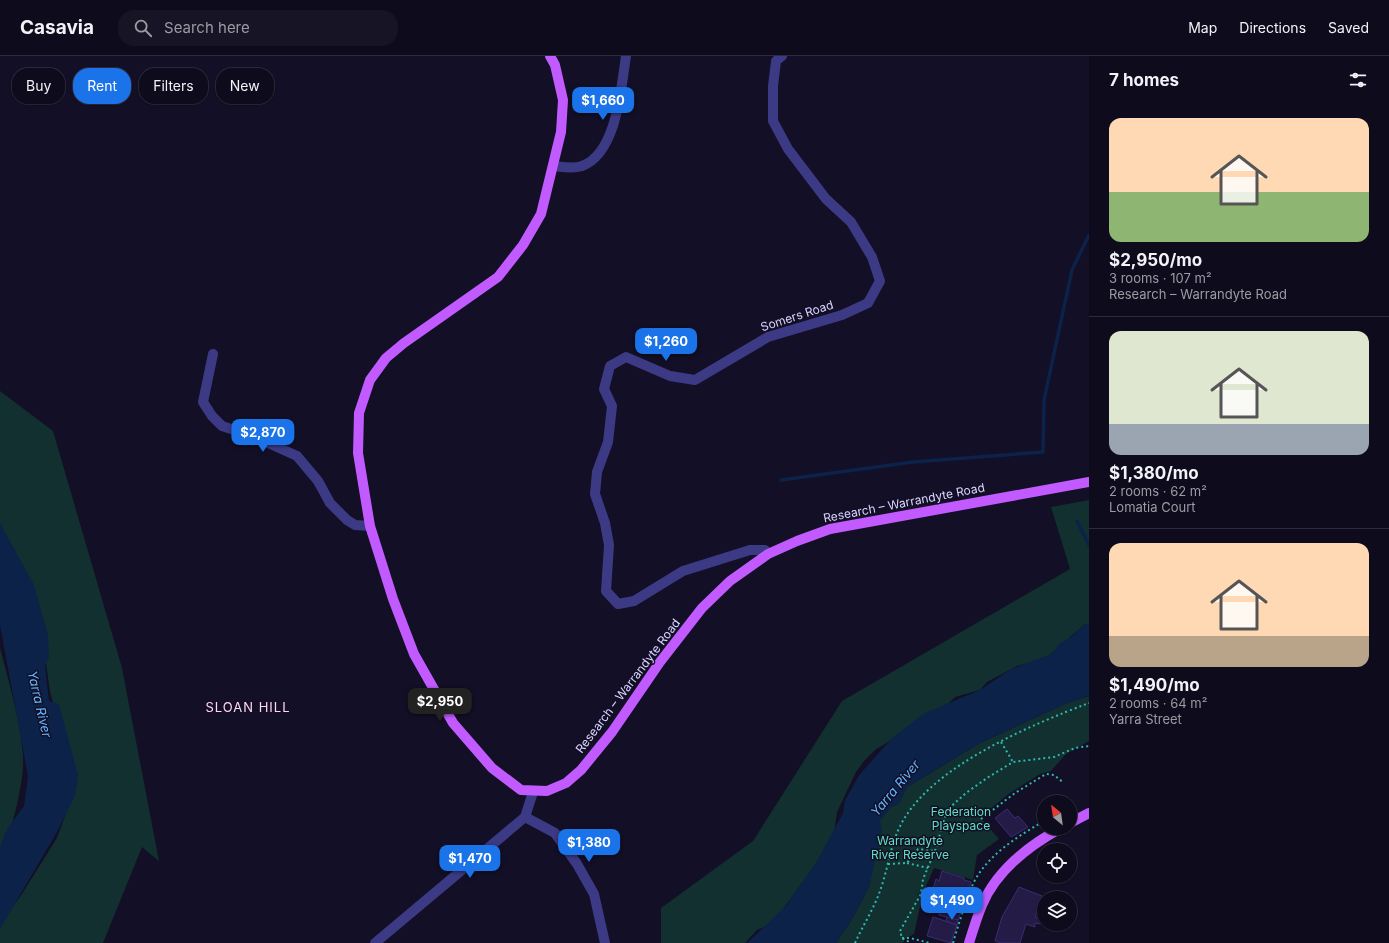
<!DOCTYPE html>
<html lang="en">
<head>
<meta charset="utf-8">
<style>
	body { margin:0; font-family:Inter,sans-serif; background:#171425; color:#f1f3f6; height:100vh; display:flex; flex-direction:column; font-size:15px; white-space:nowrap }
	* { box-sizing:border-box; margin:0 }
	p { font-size:13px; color:#9b9ba3 }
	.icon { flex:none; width:22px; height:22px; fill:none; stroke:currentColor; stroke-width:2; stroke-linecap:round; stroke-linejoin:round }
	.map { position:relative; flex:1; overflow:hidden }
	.sheet { display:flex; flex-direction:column; background:#0e0b1c; width:300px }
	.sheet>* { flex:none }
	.hud { position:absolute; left:12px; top:12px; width:380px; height:36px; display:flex; gap:8px }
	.needle { width:26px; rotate:331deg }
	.tools { position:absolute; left:1037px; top:739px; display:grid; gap:8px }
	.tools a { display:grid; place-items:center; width:40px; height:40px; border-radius:50%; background:#0e0b1c; box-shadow:0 1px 3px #0004,0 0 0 1px #2e2b3b; font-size:20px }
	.price { position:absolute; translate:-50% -34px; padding:0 9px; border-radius:8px; background:#1a73e8; color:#fff; font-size:13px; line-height:26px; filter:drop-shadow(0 1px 2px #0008) }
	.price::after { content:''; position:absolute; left:50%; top:24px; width:12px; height:9px; margin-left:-6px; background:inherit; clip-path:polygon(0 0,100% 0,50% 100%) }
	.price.active { background:#222; color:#fff }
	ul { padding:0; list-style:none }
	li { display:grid; align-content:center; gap:8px; height:212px; padding:0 20px }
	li+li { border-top:1px solid #2e2b3b }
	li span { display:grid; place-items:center; height:124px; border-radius:12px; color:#555 }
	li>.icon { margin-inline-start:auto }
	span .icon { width:72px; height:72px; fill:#fffc; stroke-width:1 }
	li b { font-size:17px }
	h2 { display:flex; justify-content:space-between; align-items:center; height:48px; padding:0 20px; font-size:17px }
	.chip { padding:0 14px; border-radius:16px; background:#0e0b1c; box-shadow:0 1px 3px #0004,0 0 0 1px #2e2b3b; font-size:14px; line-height:36px }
	.chip.active { background:#1a73e8; color:#fff }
	header { display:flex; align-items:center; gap:24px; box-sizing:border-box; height:56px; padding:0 20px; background:#0e0b1c; border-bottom:1px solid #2e2b3b }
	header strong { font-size:19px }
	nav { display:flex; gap:22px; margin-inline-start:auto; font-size:14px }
	.search { width:280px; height:36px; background:#171425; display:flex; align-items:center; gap:10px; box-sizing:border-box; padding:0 14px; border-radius:16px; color:#9b9ba3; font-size:15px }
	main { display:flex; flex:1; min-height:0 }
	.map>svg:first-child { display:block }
</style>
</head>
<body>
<header>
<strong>Casavia</strong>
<div class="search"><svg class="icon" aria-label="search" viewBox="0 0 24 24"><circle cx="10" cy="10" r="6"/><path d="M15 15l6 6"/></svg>Search here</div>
<nav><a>Map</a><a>Directions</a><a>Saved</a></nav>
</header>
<main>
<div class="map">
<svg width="1089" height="887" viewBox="0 0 1089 887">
	<rect width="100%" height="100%" fill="#130f26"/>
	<g fill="#12302f">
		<path d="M 0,335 L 53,375 L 122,612 L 159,805 L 142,791 L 103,887 L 0,887 L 0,868 L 20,841 L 57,782 L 77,727 L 50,636 L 46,607 L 0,473 Z"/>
		<path d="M 1089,444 L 1089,568 L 1085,568 L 1051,598 L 1040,604 L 1017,610 L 987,626 L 980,634 L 955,641 L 946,650 L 875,694 L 864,705 L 856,716 L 837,756 L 833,785 L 772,868 L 757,874 L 745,887 L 661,887 L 661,852 L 753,785 L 842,645 L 1070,513 L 1051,451 Z"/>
		<path d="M 0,592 C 9,627 20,663 23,699 C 25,728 9,781 0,809 Z"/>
		<path d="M 1089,640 L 1089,685 L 1066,698 L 1051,715 L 1040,718 L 1010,737 L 980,761 L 999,783 L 977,799 L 973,824 L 934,812 L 923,837 L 914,878 L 905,883 L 903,887 L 836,887 L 851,865 L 869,831 L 880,764 L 890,752 L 899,747 L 907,731 L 980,687 L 1067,647 Z"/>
	</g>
	<g fill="#0c2248">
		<path d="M 0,467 L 34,529 L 48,579 L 49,602 L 45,610 L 49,645 L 59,648 L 78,719 L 75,740 L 57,776 L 0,873 L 0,791 L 7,773 L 24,750 L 28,720 L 0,569 Z"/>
		<path d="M 1085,568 L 1089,568 L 1089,640 L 1067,647 L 980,687 L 925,720 L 907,731 L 899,747 L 890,752 L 880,764 L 882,774 L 869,831 L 851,865 L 836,887 L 747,887 L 785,851 L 800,830 L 817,805 L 843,757 L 845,744 L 860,718 L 892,682 L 923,658 L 980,634 L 1011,613 L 1051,598 L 1060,587 L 1070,582 Z"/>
	</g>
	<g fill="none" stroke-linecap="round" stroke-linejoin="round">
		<g stroke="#0c2248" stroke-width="3.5">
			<path d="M 781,424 L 913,406 L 1043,396 L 1044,344 L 1072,214 L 1089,179"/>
			<path d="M 1077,465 L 1089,489"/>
		</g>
	</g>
	<g fill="#241b47" stroke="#3b2d73">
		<path d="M 1007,753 L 1015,762 L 1018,760 L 1028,771 L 1011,781 L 995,762 Z"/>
		<path d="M 942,815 L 964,822 L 964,824 L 971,826 L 965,846 L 946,840 L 945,843 L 931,839 L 936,823 L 939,825 Z"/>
		<path d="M 1019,831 L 1042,840 L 1035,861 L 1042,864 L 1040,868 L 1035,867 L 1035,871 L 1026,868 L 1020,887 L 1001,887 L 995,885 L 1002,861 Z"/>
		<path d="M 934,842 L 958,849 L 956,855 L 961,856 L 958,864 L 939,859 L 940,854 L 931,852 Z"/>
		<path d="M 933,861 L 957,869 L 951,887 L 927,880 Z"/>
		<path d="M 947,861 L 958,864 L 957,869 L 946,865 Z"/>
	</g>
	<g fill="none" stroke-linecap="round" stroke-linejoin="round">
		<g stroke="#2fb8b0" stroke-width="2" stroke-dasharray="2 3" stroke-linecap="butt">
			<path d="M 1001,686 L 1013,706"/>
			<path d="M 981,763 L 1015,737 L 1046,718 L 1054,719 L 1064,727"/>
			<path d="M 935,795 L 947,754 L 966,737 L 987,722 L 1013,706 L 1054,701 L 1075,692 L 1089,690"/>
			<path d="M 907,807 L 928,812"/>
			<path d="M 888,808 L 907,807 L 918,793 L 935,795 L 923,823 L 921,838 L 900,875 L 902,882 L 911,887"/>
			<path d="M 902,882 L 910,882 L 930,887"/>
			<path d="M 855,887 C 863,869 875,851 881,832 C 889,809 891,784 904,763 C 937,708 1031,669 1089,647"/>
			<path d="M 953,887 C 959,867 965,847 973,828 C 987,799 1017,781 1044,765"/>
		</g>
		<g stroke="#3d3a85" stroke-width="10">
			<path d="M 554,110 C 563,111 573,113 582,110 C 617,97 621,32 626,0"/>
			<path d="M 213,298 L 203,346 L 212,360 L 222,370 L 255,381 L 297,400 L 318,425 L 330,447 L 347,464 L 355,469 L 370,470"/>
			<path d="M 768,498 L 765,494 L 750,494 L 683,515 L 634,545 L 618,548 L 606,535 L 609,489 L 605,467 L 595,438 L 597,416 L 608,386 L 612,350 L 604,333 L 610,310 L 626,301 L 670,320 L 695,324 L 768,281 L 842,259 L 868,247 L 880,225 L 872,201 L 851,166 L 826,143 L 788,93 L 773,65 L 773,30 L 776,5 L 782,0"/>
			<path d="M 525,761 L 555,777 L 577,808 L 594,838 L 605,887"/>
			<path d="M 375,887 L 525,761 L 533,736"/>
		</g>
		<g stroke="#c25bff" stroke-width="10">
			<path d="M 550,0 L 555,9 L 563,44 L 561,76 L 541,158 L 523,189 L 498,221 L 404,287 L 386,302 L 370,324 L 359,357 L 358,397 L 370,470 L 393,543 L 414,598 L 453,667 L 492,712 L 521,734 L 547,735 L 566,727 L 581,714 L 612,676 L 660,606 L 702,552 L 730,525 L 768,498 L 797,485 L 830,473 L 1089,426"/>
			<path d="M 1070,767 L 1089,757"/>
			<path d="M 969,887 C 973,874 977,861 982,849 C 997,814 1028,790 1061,772"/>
		</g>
	</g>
	<g text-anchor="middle" stroke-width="3" stroke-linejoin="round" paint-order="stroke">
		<g font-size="12" fill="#d9d4ff" stroke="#130f26">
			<text transform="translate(797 260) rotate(-18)" y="4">Somers Road</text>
			<text transform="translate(904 447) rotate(-11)" y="4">Research – Warrandyte Road</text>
			<text transform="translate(628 630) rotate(-53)" y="4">Research – Warrandyte Road</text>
		</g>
		<g font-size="12" fill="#5fe0c0" stroke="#130f26">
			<text x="961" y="760">Federation<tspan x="961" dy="14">Playspace</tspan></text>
			<text x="910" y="789">Warrandyte<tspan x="910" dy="14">River Reserve</tspan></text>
		</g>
		<g font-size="13" font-style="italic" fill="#62b6ff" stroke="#130f26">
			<text transform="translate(40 648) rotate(77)" y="5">Yarra River</text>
			<text transform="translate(895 732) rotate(-50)" y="5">Yarra River</text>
		</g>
		<g font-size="13" letter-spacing="1" fill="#ffd6f0" stroke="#130f26">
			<text x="248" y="656">SLOAN HILL</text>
		</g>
	</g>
</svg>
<div class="tools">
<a><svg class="needle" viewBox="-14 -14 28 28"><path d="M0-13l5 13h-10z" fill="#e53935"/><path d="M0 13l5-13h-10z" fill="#9b9ba3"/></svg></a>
<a><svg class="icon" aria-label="locate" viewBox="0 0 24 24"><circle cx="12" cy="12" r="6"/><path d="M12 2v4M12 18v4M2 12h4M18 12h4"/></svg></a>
<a><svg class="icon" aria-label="layers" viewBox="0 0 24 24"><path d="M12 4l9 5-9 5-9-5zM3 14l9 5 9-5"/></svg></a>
</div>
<b class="price" style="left:603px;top:65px">$1,660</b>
<b class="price" style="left:666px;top:306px">$1,260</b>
<b class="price" style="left:263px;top:397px">$2,870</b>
<b class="price active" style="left:440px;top:666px">$2,950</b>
<b class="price" style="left:589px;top:807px">$1,380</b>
<b class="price" style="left:470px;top:823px">$1,470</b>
<b class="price" style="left:952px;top:865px">$1,490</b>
<div class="hud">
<a class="chip">Buy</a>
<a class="chip active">Rent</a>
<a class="chip">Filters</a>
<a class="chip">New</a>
</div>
</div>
<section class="sheet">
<h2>7 homes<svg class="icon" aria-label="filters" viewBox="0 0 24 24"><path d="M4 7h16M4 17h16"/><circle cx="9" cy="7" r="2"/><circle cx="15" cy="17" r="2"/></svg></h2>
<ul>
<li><span style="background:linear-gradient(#ffd9b3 60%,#8fb573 0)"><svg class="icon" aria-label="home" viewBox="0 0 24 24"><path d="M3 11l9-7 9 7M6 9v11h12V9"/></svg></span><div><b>$2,950/mo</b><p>3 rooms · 107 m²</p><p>Research – Warrandyte Road</p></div></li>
<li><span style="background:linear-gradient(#dfe7d0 75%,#9aa5b1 0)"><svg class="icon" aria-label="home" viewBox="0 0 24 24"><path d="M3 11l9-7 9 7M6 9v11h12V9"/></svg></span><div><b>$1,380/mo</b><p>2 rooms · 62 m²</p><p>Lomatia Court</p></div></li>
<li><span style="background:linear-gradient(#ffd9b3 75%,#b9a48a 0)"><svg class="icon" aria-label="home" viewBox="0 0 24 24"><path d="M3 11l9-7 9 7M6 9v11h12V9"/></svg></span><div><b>$1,490/mo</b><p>2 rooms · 64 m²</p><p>Yarra Street</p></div></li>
</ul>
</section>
</main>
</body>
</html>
